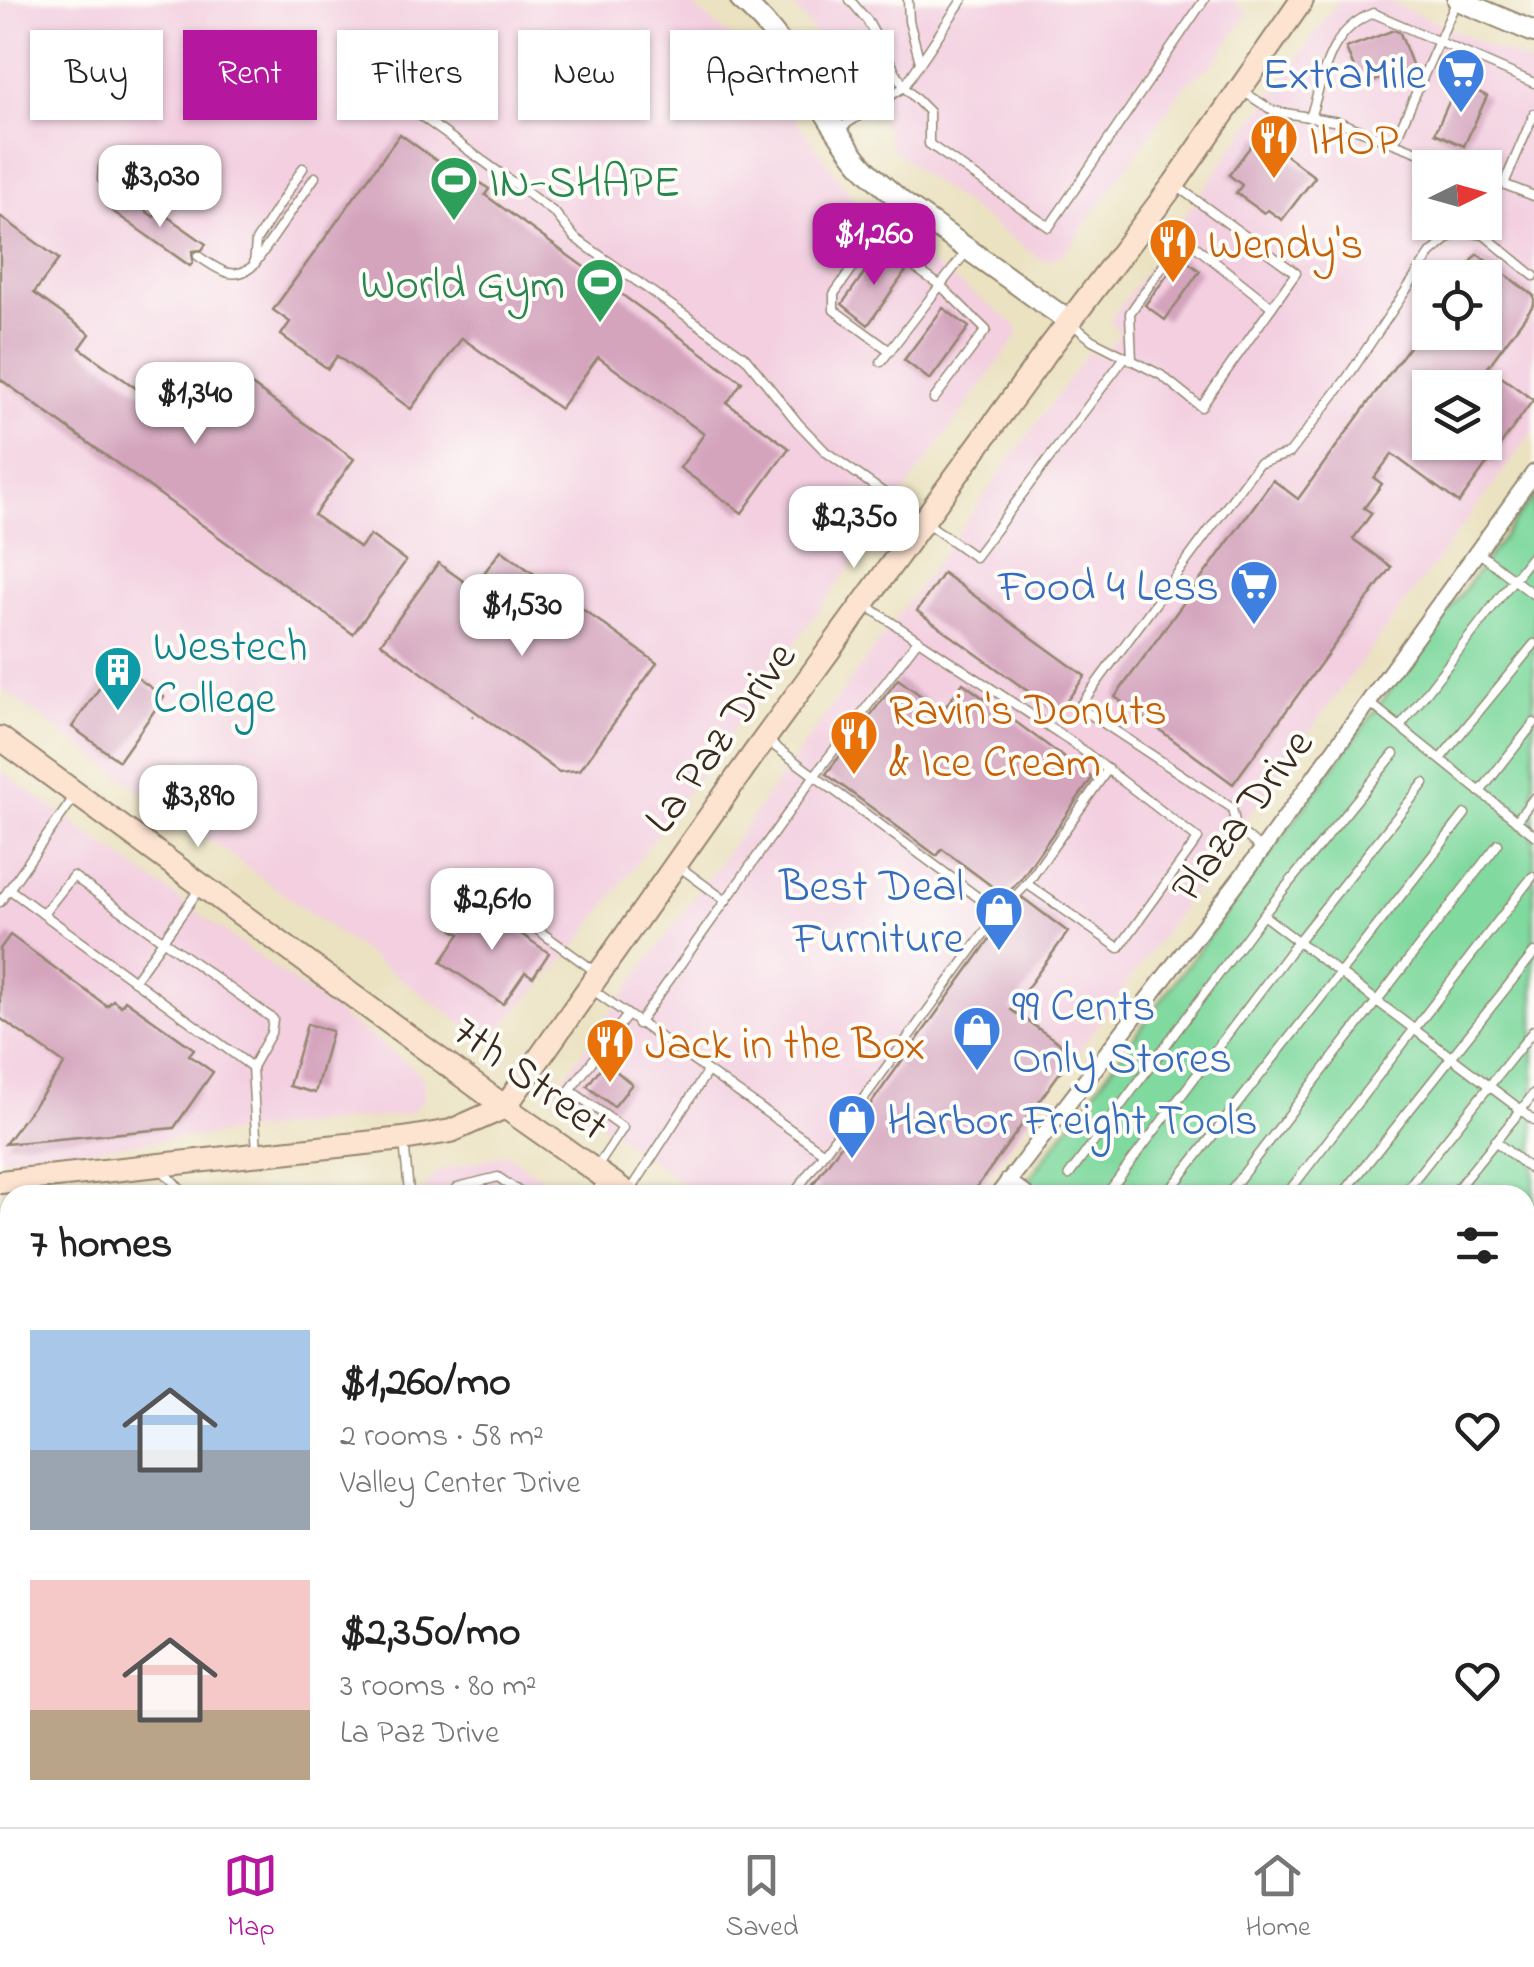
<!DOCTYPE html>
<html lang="en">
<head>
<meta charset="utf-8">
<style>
	body { margin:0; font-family:"Indie Flower",sans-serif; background:#f6f6f6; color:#222; height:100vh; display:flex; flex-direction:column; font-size:38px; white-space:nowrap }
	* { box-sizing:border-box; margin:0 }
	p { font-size:32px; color:#767676 }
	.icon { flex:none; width:55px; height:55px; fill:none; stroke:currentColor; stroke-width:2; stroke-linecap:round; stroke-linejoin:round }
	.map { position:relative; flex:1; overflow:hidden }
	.sheet { position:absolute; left:0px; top:1185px; width:1535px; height:642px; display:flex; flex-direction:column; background:#fff; border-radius:30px 30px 0 0; box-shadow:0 2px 8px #0004 }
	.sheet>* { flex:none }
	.top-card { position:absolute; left:30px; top:30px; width:1000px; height:90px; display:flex; gap:20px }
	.needle { width:65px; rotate:85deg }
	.controls { position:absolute; left:1412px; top:150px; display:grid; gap:20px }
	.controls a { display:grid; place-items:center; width:90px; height:90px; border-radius:0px; background:#fff; box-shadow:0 2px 8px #0004; font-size:50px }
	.price { position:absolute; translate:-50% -85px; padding:0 22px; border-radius:20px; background:#fff; color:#222; font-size:32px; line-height:65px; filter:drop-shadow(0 2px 5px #0008) }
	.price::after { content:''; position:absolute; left:50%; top:60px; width:30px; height:22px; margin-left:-15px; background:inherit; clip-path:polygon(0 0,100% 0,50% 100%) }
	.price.active { background:#b5179e; color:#fff }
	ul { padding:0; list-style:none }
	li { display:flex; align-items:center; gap:30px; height:250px; padding:0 30px }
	li span { display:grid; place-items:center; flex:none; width:280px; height:200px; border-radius:0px; color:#555 }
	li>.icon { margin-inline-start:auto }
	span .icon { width:120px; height:120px; fill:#fffc; stroke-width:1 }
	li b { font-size:42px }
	h2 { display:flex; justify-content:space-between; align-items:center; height:120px; padding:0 30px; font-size:42px }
	.pill { padding:0 35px; border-radius:0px; background:#fff; box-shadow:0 2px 8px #0004; font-size:35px; line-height:90px }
	.pill.active { background:#b5179e; color:#fff }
	.menu { display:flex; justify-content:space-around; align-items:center; height:140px; border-top:2px solid #e0e0e0; background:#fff; font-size:28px; color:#767676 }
	.menu a { display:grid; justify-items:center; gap:5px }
	.menu .active { color:#b5179e }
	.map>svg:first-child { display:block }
</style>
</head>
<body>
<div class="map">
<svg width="1534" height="1827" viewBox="0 0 1534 1827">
	<rect width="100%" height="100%" fill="#fdfcf7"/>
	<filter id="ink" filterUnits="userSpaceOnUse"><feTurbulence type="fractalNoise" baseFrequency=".01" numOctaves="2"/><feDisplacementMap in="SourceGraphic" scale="20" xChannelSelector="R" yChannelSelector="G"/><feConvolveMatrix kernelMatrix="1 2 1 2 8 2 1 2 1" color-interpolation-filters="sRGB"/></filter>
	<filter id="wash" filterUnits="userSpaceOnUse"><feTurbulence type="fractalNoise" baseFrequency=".0048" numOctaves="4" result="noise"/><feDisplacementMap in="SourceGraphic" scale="40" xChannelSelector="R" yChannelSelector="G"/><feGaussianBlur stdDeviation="2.25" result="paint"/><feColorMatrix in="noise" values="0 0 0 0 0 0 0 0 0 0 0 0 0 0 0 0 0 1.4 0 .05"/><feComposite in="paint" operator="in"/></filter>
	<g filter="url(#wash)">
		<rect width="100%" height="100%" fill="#ebe2c1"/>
		<g fill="#f3cfe0" fill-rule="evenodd">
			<path d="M 0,0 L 685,0 L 732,38 L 760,70 L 865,215 L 1016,325 L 1018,335 L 577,945 L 493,1037 L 485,1040 L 470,1029 L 0,688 Z"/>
			<path d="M 789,0 L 1238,0 L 1236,5 L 1249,12 L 1213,64 L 1186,84 L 1067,250 L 1054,259 L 1042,260 L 918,171 L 891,147 L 886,128 L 862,86 L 843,76 L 837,62 Z"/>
			<path d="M 1339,0 L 1386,0 L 1534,66 L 1534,430 L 1283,767 L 975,1195 L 699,1195 L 564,1097 L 557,1087 L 1089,351 L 1099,357 L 1121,334 L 1109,322 ZM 1430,168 L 1485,168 L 1485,222 L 1430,222 ZM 1430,278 L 1485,278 L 1485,332 L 1430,332 ZM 1430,388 L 1485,388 L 1485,442 L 1430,442 Z"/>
			<path d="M 0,770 L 412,1067 L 421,1075 L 424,1083 L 424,1097 L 420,1105 L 407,1114 L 0,1158 Z"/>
			<path d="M 507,1154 L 568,1195 L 420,1195 L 437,1171 Z"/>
			<path d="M 1525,1567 L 1534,1572 L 1534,1797 L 1525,1790 Z"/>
			<path d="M 1053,1818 L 1241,1818 L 1234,1827 L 1066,1827 Z"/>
			<path d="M 1293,1818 L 1432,1818 L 1443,1827 L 1287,1827 Z"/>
		</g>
		<path fill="#80d99f" stroke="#5e825e" stroke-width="2.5" d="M 1534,495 L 1534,1545 L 1525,1538 L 1525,1195 L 1045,1195 L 1027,1182 Z"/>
		<g id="blocks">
			<g fill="#d4a4bd" fill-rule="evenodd">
				<path d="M 1394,30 L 1400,33 L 1413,67 L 1361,86 L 1346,48 Z"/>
				<path d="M 1458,82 L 1487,96 L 1464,146 L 1435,133 Z"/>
				<path d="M 400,134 L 448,169 L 453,163 L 489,189 L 485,195 L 742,382 L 727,403 L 789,448 L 742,513 L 680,468 L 704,434 L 598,357 L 560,409 L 462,338 L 411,409 L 337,356 L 328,369 L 281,335 L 290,322 L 273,310 Z"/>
				<path d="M 1259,135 L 1315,177 L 1282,220 L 1268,210 L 1264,213 L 1236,193 L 1242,185 L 1229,175 Z"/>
				<path d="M 121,194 L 154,217 L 158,210 L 206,244 L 202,250 L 192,251 L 193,262 L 190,266 L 108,208 L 111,204 L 120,204 Z"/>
				<path d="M 0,216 L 59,259 L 34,293 L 90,334 L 80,348 L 144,394 L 161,371 L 215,410 L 239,376 L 354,459 L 314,515 L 360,548 L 370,535 L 406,561 L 353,634 L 0,379 Z"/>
				<path d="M 879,252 L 906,271 L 868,325 L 842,304 Z"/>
				<path d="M 1477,254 L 1534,296 L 1534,304 L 1488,367 L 1533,400 L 1459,503 L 1392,454 L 1374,478 L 1382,484 L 1364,508 L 1372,513 L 1353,539 L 1391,567 L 1233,784 L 1115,697 L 1273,480 L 1298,499 L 1430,318 L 1430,332 L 1485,332 L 1485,278 L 1460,278 ZM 1430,388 L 1485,388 L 1485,442 L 1430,442 Z"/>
				<path d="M 1181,257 L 1200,271 L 1165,320 L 1145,305 Z"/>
				<path d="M 943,308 L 969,327 L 930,380 L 904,360 Z"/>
				<path d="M 501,550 L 657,663 L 580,770 L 559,772 L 381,643 L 438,563 L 473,588 Z"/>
				<path d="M 943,573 L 1085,676 L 1058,713 L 917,611 Z"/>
				<path d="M 117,663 L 164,697 L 119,761 L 72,727 Z"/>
				<path d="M 898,679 L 942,711 L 963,683 L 1092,778 L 1021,879 L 1005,896 L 942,849 L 937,856 L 826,774 Z"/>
				<path d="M 1023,898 L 1068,932 L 1011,1010 L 1074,1053 L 971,1195 L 814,1195 L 819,1188 L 813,1184 L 1008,914 Z"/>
				<path d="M 473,901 L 549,953 L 533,977 L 525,972 L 503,1004 L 441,962 L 460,934 L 453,930 Z"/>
				<path d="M 10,935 L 107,1006 L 113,1000 L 121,1006 L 125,1000 L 194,1049 L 189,1055 L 213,1072 L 174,1128 L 5,1144 L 65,1064 L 0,1018 L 0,949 Z"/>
				<path d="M 307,1024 L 332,1031 L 315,1093 L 289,1086 Z"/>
				<path d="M 605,1062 L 632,1084 L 614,1107 L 587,1086 Z"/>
			</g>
		</g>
	</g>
	<g filter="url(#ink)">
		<use href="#blocks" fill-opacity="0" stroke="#938670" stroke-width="2.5"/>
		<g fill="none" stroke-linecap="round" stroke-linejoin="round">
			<g stroke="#938670" stroke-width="11">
				<g id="service">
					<path d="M 850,0 L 867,20 L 904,87 L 929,112 L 929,144 L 1049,227 L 1204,0"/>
					<path d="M 908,0 L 909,21 L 920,62"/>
					<path d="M 1244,92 L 1273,111 L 1339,122 L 1459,168"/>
					<path d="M 403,103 L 555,213 L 575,238 L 745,357 L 798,423 L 826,452 L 975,557 L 1125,357"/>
					<path d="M 1310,118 C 1324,75 1328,31 1373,13 L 1534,83"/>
					<path d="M 837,130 L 904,87 L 962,0"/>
					<path d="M 1394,143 L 1457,0"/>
					<path d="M 111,155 L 103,167 L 102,179 L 115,198"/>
					<path d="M 1485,177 L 1534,196"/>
					<path d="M 1504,184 L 1534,114"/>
					<path d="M 198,256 C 218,269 233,283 254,265 L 315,177"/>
					<path d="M 254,265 L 256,241 L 303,168"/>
					<path d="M 1071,323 L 1092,340 L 1161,375 L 1201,407 L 1296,273 L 1178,187"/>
					<path d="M 890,351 L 834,310 L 834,294 L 868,246 L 881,244 L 941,286 L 986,330 L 934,399"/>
					<path d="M 1132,361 L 1130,313 L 1172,253 L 1184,246 L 1195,246 L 1272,307"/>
					<path d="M 881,362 L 967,251"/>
					<path d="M 1478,552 L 1534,595"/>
					<path d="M 867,606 L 1072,742 L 1198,839 L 1119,948 L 1027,884 L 1108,769"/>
					<path d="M 1370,703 L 1534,835"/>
					<path d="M 1400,727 L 1534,553"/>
					<path d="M 769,742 L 999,913 L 793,1195"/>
					<path d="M 1394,754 L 1263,915 L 1521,1110 L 1452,1195"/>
					<path d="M 1440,759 L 1534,644"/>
					<path d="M 1480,792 L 1534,723"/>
					<path d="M 1516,821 L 1534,798"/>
					<path d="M 1262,850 L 1236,827 L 1232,808 L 1079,707 L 1258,464 L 1290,453 L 1347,378 L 1431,253 L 1451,236 L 1468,232 L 1484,235 L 1534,276"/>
					<path d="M 677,865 L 726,901"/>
					<path d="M 462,875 L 596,972"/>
					<path d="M 9,889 L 252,1067 L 257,1152"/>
					<path d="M 0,902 L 75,796"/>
					<path d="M 999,913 L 1027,884"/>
					<path d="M 43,914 L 73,876 L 273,1019 L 271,1033 L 252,1067"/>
					<path d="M 134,981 L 201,887"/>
					<path d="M 590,988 L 824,1153"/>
					<path d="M 638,1024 L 815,775 L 918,640"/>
					<path d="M 1534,1093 L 1521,1110 L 1534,1120"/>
					<path d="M 404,1141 L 409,1192 L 412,1195"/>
					<path d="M 1495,1141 L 1534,1172"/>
					<path d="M 597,1167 L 623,1128 L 570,1090 L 627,1016"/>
					<path d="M 161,1169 L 186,1195"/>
					<path d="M 1069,1175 L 1263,915"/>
					<path d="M 631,1190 L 707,1072"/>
					<path d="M 452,1195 L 458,1187 L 498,1177 L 524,1195"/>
					<path d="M 594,1195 L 603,1181"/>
					<path d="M 1106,1195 L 1298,941 L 1424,783"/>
					<path d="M 1166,1195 L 1465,814"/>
					<path d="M 1227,1195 L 1498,844"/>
					<path d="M 1286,1195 L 1532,877"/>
					<path d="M 1342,1195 L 1534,953"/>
					<path d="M 1402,1195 L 1534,1030"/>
					<path d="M 1525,1492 L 1534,1481"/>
					<path d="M 1525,1720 L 1534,1708"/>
					<path d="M 1525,1753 L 1534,1759"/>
					<path d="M 1525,1803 L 1534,1790"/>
					<path d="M 1035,1818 L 1048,1827"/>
				</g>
			</g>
			<g stroke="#938670" stroke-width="19">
				<g id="minor">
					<path d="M 1008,1181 L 1026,1195"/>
					<path d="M 998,1195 L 1262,850 L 1534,473"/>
					<path d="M 0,1345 L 10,1353"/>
					<path d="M 1525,1556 L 1534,1562"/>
					<path d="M 182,1818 L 183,1827"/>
					<path d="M 651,1818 L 664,1827"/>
					<path d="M 1264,1827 L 1270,1818"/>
				</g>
			</g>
			<g stroke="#938670" stroke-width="24">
				<g id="tertiary">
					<path d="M 741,0 C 795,46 814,106 857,159 C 870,176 888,189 903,203 L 1070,322"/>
					<path d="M 1458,0 L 1534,32"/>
				</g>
			</g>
			<g stroke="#938670" stroke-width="26">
				<g id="secondary">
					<path d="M 0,738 L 505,1107 L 630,1195"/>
					<path d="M 0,1182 L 403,1139 L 451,1131 L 505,1107 L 755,752 L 1050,347 L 1174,184 L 1302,0"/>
					<path d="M 1496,1818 L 1510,1827"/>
				</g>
			</g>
			<path stroke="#938670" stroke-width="2.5" stroke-dasharray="2.5 8" stroke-linecap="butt" d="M 472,717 L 476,712"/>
			<use href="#service" stroke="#fff" stroke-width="8"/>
			<use href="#minor" stroke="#fff" stroke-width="15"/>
			<use href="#tertiary" stroke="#fff" stroke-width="20"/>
			<use href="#secondary" stroke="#fde4d1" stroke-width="22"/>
		</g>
	</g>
	<defs>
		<g id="supermarket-pin" transform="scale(2.5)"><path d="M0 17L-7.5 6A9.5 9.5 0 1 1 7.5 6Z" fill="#3f7fe0" stroke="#fdfcf7"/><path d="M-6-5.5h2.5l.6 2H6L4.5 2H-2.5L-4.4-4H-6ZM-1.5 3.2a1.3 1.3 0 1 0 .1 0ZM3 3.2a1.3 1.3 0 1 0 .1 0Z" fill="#fff"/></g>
		<g id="restaurant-pin" transform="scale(2.5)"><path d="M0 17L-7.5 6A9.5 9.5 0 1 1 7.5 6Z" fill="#e8710a" stroke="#fdfcf7"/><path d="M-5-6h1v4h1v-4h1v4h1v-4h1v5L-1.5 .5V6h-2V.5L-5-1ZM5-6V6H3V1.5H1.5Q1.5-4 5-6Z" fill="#fff"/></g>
		<g id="stadium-pin" transform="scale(2.5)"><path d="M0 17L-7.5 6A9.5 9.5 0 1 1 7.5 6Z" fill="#2e9e5b" stroke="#fdfcf7"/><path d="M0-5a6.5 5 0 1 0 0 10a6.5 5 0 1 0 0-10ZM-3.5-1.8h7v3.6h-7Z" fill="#fff"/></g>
		<g id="building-pin" transform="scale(2.5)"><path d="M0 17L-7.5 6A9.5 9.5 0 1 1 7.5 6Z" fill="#0f9aa8" stroke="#fdfcf7"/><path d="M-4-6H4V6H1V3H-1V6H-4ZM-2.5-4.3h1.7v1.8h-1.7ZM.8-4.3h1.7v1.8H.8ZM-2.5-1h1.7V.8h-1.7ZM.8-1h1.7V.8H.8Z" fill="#fff"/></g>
		<g id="shop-pin" transform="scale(2.5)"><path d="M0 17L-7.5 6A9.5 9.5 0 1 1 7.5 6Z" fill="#3f7fe0" stroke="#fdfcf7"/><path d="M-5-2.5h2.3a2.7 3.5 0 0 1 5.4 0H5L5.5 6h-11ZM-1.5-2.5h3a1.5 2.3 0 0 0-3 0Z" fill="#fff"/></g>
	</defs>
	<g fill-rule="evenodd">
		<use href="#supermarket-pin" x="1461" y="72"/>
		<use href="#restaurant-pin" x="1274" y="138"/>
		<use href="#stadium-pin" x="454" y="180"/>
		<use href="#restaurant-pin" x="1173" y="242"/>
		<use href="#stadium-pin" x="600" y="282"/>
		<use href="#supermarket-pin" x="1254" y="584"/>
		<use href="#building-pin" x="118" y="670"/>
		<use href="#restaurant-pin" x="854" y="734"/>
		<use href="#shop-pin" x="999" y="910"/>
		<use href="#shop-pin" x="977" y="1030"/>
		<use href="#restaurant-pin" x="610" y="1042"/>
		<use href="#shop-pin" x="852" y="1118"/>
	</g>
	<g text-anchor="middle" stroke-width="8" stroke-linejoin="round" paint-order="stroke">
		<g font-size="45" fill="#366cbe" stroke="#fdfcf7" text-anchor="end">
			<text x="1426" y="88">ExtraMile</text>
			<text x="1219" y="600">Food 4 Less</text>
			<text x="964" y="900">Best Deal<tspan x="964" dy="52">Furniture</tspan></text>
			<text x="1012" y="1020" text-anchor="start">99 Cents<tspan x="1012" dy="52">Only Stores</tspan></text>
			<text x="887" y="1134" text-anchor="start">Harbor Freight Tools</text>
		</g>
		<g font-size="45" fill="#c56008" stroke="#fdfcf7" text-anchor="start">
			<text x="1309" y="154">IHOP</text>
			<text x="1208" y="258">Wendy's</text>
			<text x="889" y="724">Ravin's Donuts<tspan x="889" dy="52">&amp; Ice Cream</tspan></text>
			<text x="645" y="1058">Jack in the Box</text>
		</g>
		<g font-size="45" fill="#27864d" stroke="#fdfcf7" text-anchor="start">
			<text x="489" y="196">IN-SHAPE</text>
			<text x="565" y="298" text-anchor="end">World Gym</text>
		</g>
		<g font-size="45" fill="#0d838f" stroke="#fdfcf7" text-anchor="start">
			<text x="153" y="660">Westech<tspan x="153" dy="52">College</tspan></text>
		</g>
		<g font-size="45" fill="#3b2a1e" stroke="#fdfcf7">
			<text transform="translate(718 736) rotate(-54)" y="16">La Paz Drive</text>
			<text transform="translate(1240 814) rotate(-53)" y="16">Plaza Drive</text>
			<text transform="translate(532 1076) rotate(36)" y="16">7th Street</text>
		</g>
	</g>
</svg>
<div class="controls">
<a><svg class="needle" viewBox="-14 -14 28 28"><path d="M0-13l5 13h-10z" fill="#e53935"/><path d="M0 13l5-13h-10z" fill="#767676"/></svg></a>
<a><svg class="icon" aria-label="locate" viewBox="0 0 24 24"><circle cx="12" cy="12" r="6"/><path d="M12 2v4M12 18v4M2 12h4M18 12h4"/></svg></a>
<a><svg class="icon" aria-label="layers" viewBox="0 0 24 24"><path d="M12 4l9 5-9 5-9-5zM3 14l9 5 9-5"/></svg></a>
</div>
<b class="price" style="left:160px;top:230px">$3,030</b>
<b class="price active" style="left:874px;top:288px">$1,260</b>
<b class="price" style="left:195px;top:447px">$1,340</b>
<b class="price" style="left:854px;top:571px">$2,350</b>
<b class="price" style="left:522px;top:659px">$1,530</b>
<b class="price" style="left:198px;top:850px">$3,890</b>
<b class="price" style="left:492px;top:953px">$2,610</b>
<div class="top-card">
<a class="pill">Buy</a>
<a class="pill active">Rent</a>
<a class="pill">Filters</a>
<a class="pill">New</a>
<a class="pill">Apartment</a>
</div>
<section class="sheet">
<h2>7 homes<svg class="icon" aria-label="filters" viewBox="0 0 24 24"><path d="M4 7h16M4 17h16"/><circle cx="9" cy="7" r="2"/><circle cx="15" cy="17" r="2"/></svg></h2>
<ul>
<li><span style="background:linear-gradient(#a9c7e8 60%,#9aa5b1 0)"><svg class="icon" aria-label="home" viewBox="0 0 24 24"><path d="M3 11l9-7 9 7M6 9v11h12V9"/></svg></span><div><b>$1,260/mo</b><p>2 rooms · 58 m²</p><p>Valley Center Drive</p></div><svg class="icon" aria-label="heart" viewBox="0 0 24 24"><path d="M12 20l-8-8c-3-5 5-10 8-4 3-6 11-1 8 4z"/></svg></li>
<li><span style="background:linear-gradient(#f6c9c9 65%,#b9a48a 0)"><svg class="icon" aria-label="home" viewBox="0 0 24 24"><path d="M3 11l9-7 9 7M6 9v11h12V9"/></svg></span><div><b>$2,350/mo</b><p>3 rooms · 80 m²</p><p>La Paz Drive</p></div><svg class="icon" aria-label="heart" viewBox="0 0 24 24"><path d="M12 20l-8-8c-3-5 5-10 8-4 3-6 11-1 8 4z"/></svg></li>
</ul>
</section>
</div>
<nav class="menu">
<a class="active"><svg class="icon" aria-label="map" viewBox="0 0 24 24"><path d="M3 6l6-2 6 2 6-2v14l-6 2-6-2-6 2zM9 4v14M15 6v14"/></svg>Map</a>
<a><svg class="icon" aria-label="saved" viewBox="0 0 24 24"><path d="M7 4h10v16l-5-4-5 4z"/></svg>Saved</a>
<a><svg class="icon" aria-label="home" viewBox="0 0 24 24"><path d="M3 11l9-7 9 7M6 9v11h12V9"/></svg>Home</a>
</nav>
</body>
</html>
